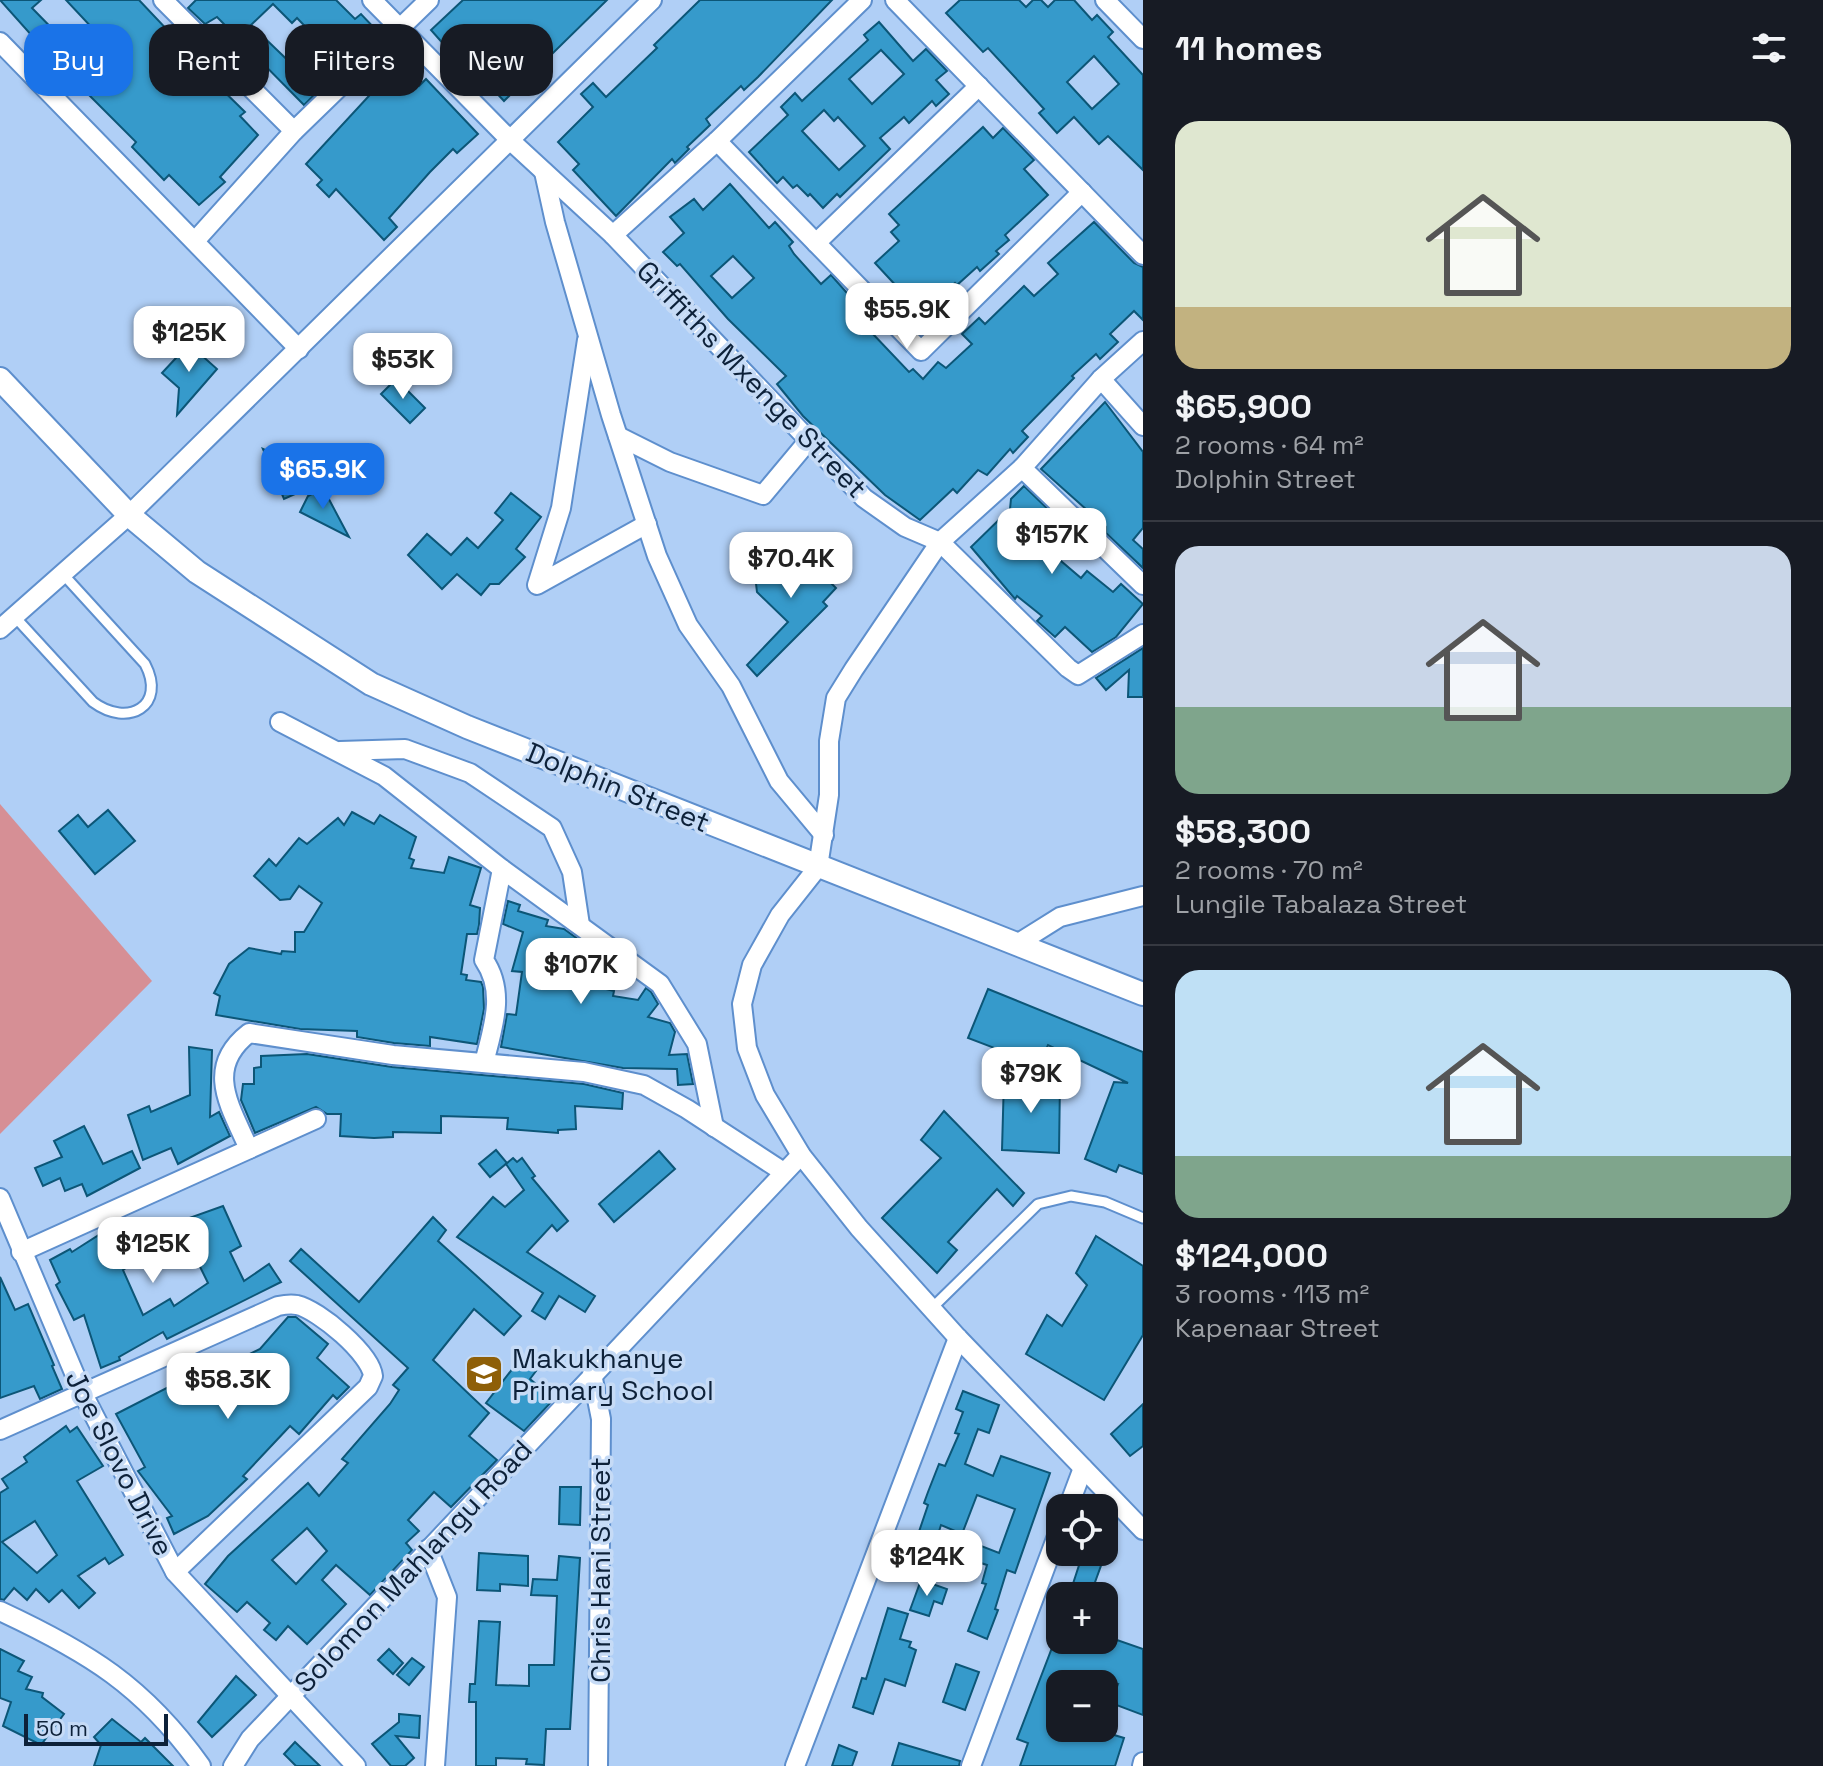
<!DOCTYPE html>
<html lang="en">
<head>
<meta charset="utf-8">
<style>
	body { margin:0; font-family:"Space Grotesk",sans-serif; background:#20242c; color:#f1f3f6; height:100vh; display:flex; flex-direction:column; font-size:30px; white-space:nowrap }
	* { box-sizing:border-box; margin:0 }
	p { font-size:26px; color:#9ea1a6 }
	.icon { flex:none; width:44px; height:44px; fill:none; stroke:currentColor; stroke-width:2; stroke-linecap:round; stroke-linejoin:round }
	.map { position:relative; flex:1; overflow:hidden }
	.sheet { display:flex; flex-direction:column; background:#171b24; width:680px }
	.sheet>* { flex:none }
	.guide { position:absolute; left:24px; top:24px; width:760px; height:72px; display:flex; gap:16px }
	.controls { position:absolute; left:1046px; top:1494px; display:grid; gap:16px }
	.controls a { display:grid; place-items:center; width:72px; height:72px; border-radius:16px; background:#171b24; box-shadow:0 2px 6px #0004; font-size:40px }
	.scale { position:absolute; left:24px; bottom:20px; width:144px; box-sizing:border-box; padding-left:8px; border:4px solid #0d2139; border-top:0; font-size:22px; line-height:28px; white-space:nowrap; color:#0d2139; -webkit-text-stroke:6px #c6dbf6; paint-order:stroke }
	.price { position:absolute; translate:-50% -68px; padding:0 18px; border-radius:16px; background:#fff; color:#222; font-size:26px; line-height:52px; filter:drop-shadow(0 2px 4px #0008) }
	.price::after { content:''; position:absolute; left:50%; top:48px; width:24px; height:18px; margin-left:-12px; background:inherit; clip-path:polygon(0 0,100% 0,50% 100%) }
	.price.on { background:#1a73e8; color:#fff }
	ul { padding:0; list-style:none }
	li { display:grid; align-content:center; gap:16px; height:424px; padding:0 32px }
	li+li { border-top:2px solid #363941 }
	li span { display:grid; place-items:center; height:248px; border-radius:24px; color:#555 }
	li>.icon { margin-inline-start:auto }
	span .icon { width:144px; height:144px; fill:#fffc; stroke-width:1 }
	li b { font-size:34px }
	h2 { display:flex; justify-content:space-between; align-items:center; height:96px; padding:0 32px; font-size:34px }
	.chip { padding:0 28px; border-radius:24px; background:#171b24; box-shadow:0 2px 6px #0004; font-size:28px; line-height:72px }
	.chip.on { background:#1a73e8; color:#fff }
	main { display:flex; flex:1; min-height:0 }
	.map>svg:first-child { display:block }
</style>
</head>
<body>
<main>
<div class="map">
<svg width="1143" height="1766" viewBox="0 0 1143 1766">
	<rect width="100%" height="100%" fill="#b0cff6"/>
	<path fill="#d68f95" d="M 0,804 L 152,981 L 0,1134 Z"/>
	<g fill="#369acb" stroke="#0c5677" stroke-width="2" fill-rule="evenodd">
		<path d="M 0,0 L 41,0 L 32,8 L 75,52 L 96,32 L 66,0 L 139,0 L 189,53 L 191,50 L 206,65 L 201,69 L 245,112 L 240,116 L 258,135 L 220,177 L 225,182 L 199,205 L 169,175 L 164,180 L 132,147 L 136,142 L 90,96 L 70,79 L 66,83 L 46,62 L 51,57 Z"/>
		<path d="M 196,0 L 336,0 L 355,19 L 361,14 L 378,32 L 316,87 L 319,90 L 304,105 L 217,17 L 205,24 L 188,8 ZM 273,4 L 292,23 L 297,18 L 325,47 L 300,72 L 251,25 Z"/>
		<path d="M 463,0 L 607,0 L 504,101 L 491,87 L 486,92 L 431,30 Z"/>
		<path d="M 700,0 L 832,0 L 758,77 L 744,90 L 741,86 L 706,119 L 710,125 L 687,147 L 689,149 L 675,163 L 672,159 L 616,216 L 573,170 L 579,164 L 558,142 L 593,107 L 581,94 L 593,83 L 606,97 L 657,48 L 654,45 Z"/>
		<path d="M 960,0 L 1019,0 L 1026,7 L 1033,0 L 1041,0 L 1048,7 L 1055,0 L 1074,0 L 1092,20 L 1097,15 L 1113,32 L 1108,37 L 1143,75 L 1143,170 L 1108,136 L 1099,144 L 1074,117 L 1057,133 L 1039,113 L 1044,109 L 1023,86 L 988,48 L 983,52 L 946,13 ZM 1094,56 L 1119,84 L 1092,109 L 1067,82 Z"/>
		<path d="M 879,22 L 913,61 L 926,49 L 947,71 L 936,80 L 949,94 L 936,106 L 932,101 L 909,123 L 904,117 L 880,138 L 890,149 L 840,197 L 837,194 L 823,208 L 810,194 L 808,196 L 797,185 L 793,188 L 783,177 L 777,183 L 749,152 L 788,115 L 781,107 L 795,93 L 802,101 L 868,40 L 864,35 ZM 881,50 L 904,74 L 872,104 L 849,79 ZM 824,110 L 834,121 L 838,117 L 865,146 L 839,170 L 802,131 Z"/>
		<path d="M 406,72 L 419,86 L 426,79 L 478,134 L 457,153 L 453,149 L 430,172 L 389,218 L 397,227 L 384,240 L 336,189 L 329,197 L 317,185 L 322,180 L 306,164 L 379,85 L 385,92 Z"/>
		<path d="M 983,127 L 993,138 L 1003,128 L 1034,160 L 1024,169 L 1048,195 L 1005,235 L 1009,240 L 996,251 L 999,254 L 980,271 L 977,267 L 957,285 L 955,283 L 926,310 L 904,286 L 900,290 L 875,263 L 899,241 L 891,232 L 899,225 L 889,214 Z"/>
		<path d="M 730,184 L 769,228 L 775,222 L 793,242 L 789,246 L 794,254 L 821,284 L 831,275 L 878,328 L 872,333 L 909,372 L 913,369 L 923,379 L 938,362 L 946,368 L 972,344 L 962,334 L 979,318 L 985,324 L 1024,286 L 1034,296 L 1058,274 L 1048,263 L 1094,222 L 1134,263 L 1143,267 L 1143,320 L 1134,311 L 1110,334 L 1118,342 L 1100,359 L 1096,354 L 1072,376 L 1074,378 L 1022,431 L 1028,437 L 1013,453 L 1010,449 L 987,475 L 978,470 L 957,493 L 953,489 L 920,520 L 885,495 L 803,416 L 777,384 L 786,376 L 728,319 L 680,264 L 677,266 L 663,252 L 684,233 L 670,217 L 694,199 L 703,210 ZM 733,256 L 754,278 L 732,298 L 711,276 Z"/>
		<path d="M 189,344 L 217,369 L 177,415 L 179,388 L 162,373 Z"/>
		<path d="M 396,379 L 425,408 L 410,423 L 381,394 Z"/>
		<path d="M 1105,402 L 1143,452 L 1143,528 L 1133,540 L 1143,549 L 1143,568 L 1106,533 L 1106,527 L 1041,469 Z"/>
		<path d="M 263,449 L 307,471 L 304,490 L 284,499 Z"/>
		<path d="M 1024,486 L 1061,522 L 1058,525 L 1067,533 L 1054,555 L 1081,578 L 1087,571 L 1113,592 L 1121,584 L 1143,604 L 1116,637 L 1092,652 L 1065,627 L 1055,637 L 1037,621 L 1042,616 L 1017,596 L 1015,599 L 971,547 L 1010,509 L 1011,499 Z"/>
		<path d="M 323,488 L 349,537 L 300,512 L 308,496 Z"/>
		<path d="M 511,493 L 541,517 L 516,549 L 525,557 L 499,584 L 490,584 L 481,595 L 457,574 L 442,589 L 408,555 L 427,534 L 451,555 L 467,538 L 478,548 L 503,520 L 495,513 Z"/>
		<path d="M 785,537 L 836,588 L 823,602 L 827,606 L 757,676 L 747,665 L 788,622 L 757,592 L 755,575 L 796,573 L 772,551 Z"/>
		<path d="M 1143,648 L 1143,697 L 1128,697 L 1129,670 L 1106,690 L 1096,678 Z"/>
		<path d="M 108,810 L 135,841 L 95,874 L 59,831 L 78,815 L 88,827 Z"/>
		<path d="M 352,812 L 374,824 L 380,815 L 416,837 L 409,858 L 414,860 L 411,868 L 444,873 L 449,857 L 481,868 L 470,905 L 480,908 L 479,925 L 477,934 L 467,934 L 461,974 L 467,975 L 466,980 L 481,982 L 483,987 L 484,1009 L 477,1044 L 430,1037 L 430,1046 L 394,1043 L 357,1037 L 357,1031 L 300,1029 L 216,1015 L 220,996 L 214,993 L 229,964 L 249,948 L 281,954 L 282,951 L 295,952 L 295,932 L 304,932 L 322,903 L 299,886 L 290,899 L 280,900 L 254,876 L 269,859 L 276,866 L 299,838 L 307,844 L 338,818 L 344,825 Z"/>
		<path d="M 508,901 L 520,905 L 518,911 L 548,920 L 546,926 L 564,929 L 612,964 L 594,986 L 614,991 L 613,996 L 638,1000 L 646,988 L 651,992 L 658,1004 L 648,1017 L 670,1023 L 675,1032 L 669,1055 L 687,1054 L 693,1084 L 678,1085 L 677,1069 L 623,1068 L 501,1047 L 507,1014 L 516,1015 L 522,972 L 512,971 L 523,932 L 503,924 Z"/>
		<path d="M 988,989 L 1143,1052 L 1143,1174 L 1119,1165 L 1116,1172 L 1085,1159 L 1114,1082 L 1128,1083 L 1048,1045 L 1039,1065 L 968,1038 Z"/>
		<path d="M 189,1047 L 212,1050 L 210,1117 L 219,1112 L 230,1136 L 178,1164 L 171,1148 L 143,1160 L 128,1115 L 149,1106 L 151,1112 L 190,1095 Z"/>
		<path d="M 307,1054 L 392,1067 L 584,1084 L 623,1093 L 622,1109 L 575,1106 L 576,1129 L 558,1130 L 558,1133 L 507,1129 L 508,1118 L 441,1116 L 441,1133 L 393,1132 L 393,1137 L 374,1138 L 340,1136 L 341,1114 L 327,1114 L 316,1107 L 255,1133 L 241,1100 L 243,1084 L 254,1084 L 254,1068 L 261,1067 L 261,1056 Z"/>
		<path d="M 1004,1078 L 1060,1080 L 1059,1153 L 1002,1150 Z"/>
		<path d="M 944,1111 L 1024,1193 L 1013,1206 L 997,1189 L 948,1242 L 957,1250 L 937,1273 L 882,1218 L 941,1158 L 921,1140 Z"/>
		<path d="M 84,1126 L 103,1164 L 132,1151 L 140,1168 L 87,1196 L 82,1184 L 65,1191 L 60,1178 L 43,1186 L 35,1168 L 62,1157 L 54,1141 Z"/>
		<path d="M 496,1150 L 507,1163 L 490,1177 L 479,1164 Z"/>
		<path d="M 659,1151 L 675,1169 L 614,1222 L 599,1204 Z"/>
		<path d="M 513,1158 L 517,1162 L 522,1158 L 535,1176 L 532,1178 L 568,1221 L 557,1231 L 552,1225 L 527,1252 L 595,1296 L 585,1312 L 559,1296 L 545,1319 L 532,1311 L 543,1293 L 457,1237 L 493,1197 L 505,1207 L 524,1190 L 506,1164 Z"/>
		<path d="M 223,1206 L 241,1246 L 230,1252 L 244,1281 L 269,1264 L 281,1282 L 167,1339 L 163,1332 L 119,1357 L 120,1360 L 101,1368 L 84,1315 L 74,1320 L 56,1285 L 60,1282 L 50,1260 L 70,1249 L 72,1252 L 102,1233 L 113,1252 L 132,1241 L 134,1245 L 163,1222 L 173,1236 L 123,1270 L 143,1315 L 170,1299 L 174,1306 L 208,1283 L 178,1222 Z"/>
		<path d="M 433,1217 L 446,1230 L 438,1241 L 521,1316 L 504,1335 L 474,1309 L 433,1360 L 489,1413 L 469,1436 L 497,1460 L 451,1507 L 434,1492 L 408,1520 L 419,1531 L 406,1543 L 412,1550 L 370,1595 L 336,1565 L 322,1580 L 346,1604 L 307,1644 L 288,1626 L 276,1640 L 264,1630 L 270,1623 L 247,1602 L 237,1612 L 205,1584 L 228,1556 L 308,1483 L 319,1496 L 348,1463 L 342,1459 L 390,1404 L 399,1390 L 393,1385 L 408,1368 L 290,1261 L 301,1249 L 359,1302 ZM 307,1528 L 327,1551 L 296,1584 L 272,1560 Z"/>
		<path d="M 1096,1236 L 1143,1266 L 1143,1335 L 1104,1400 L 1026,1354 L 1047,1315 L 1062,1326 L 1087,1285 L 1076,1273 Z"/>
		<path d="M 0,1277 L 15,1310 L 28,1304 L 54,1365 L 52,1366 L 62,1389 L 40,1399 L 34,1386 L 0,1398 Z"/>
		<path d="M 288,1317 L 296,1317 L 328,1344 L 317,1358 L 349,1387 L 337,1399 L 333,1395 L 299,1434 L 290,1426 L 243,1476 L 247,1479 L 208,1516 L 174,1534 L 167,1518 L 172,1516 L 138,1471 L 145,1467 L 116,1414 L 186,1378 L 189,1384 L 260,1349 Z"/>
		<path d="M 520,1359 L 536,1371 L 530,1379 L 554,1399 L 524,1431 L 486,1403 Z"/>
		<path d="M 963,1391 L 999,1405 L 989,1433 L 978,1429 L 965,1464 L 993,1476 L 1001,1456 L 1050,1473 L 1015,1573 L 1007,1570 L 995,1609 L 998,1610 L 987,1639 L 968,1631 L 986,1584 L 982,1583 L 987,1565 L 965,1558 L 971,1542 L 999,1553 L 1015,1509 L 977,1495 L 962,1534 L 941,1525 L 925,1576 L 906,1570 L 928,1505 L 924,1503 L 928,1492 L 939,1464 L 945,1466 L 959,1434 L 955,1433 L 963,1412 L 956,1409 Z"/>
		<path d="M 1143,1404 L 1143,1446 L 1130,1456 L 1111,1434 Z"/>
		<path d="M 66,1426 L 70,1432 L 77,1427 L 103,1466 L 77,1481 L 123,1555 L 109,1564 L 105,1558 L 78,1576 L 95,1593 L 79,1608 L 62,1590 L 49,1602 L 36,1589 L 27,1600 L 14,1588 L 4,1600 L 0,1599 L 0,1493 L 8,1488 L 2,1479 L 27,1462 L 24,1457 ZM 35,1521 L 57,1555 L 37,1573 L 2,1542 Z"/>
		<path d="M 560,1487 L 581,1487 L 580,1525 L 559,1524 Z"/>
		<path d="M 479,1553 L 528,1556 L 528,1586 L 500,1584 L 500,1591 L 477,1590 Z"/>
		<path d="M 1083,1553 L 1103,1560 L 1090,1596 L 1069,1596 Z"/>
		<path d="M 559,1556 L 580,1558 L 570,1729 L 546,1729 L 544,1765 L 526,1764 L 527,1759 L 496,1758 L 496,1766 L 476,1766 L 476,1702 L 469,1702 L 470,1684 L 475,1684 L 479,1621 L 500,1622 L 496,1685 L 529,1686 L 529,1665 L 554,1665 L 557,1596 L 531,1595 L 533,1579 L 557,1580 Z"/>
		<path d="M 921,1580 L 947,1589 L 942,1604 L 934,1601 L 929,1616 L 910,1610 Z"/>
		<path d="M 888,1608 L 908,1614 L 900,1639 L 911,1642 L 909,1647 L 916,1650 L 905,1686 L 885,1679 L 873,1714 L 853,1707 L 862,1678 L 866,1679 Z"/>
		<path d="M 1055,1640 L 1117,1640 L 1143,1649 L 1143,1715 L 1111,1703 L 1118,1684 L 1060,1684 L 1060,1728 L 1091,1728 L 1124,1738 L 1115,1766 L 1020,1766 L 1028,1743 L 1017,1739 Z"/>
		<path d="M 0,1649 L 24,1661 L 18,1671 L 32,1677 L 26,1689 L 43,1693 L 42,1697 L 64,1714 L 41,1745 L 3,1726 L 11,1702 L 0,1698 Z"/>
		<path d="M 389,1649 L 403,1663 L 393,1674 L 378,1660 Z"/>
		<path d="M 412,1658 L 424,1667 L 409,1685 L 397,1675 Z"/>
		<path d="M 956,1664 L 979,1672 L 965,1710 L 943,1702 Z"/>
		<path d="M 236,1676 L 256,1695 L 212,1737 L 198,1722 Z"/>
		<path d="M 399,1714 L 420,1716 L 419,1738 L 396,1736 L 414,1758 L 405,1766 L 391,1766 L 372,1744 L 399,1722 Z"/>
		<path d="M 112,1719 L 141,1742 L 145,1738 L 173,1766 L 94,1766 L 101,1745 L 94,1737 Z"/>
		<path d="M 295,1742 L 320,1766 L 296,1766 L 284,1754 Z"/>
		<path d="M 899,1743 L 960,1761 L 959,1766 L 892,1766 Z"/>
		<path d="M 839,1745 L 857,1752 L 852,1766 L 832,1766 Z"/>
	</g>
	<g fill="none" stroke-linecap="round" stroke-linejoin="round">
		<g stroke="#5e8fcd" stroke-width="13">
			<g id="service">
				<path d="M 15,617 L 93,702 C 128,728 167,706 145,664 L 62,573"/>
				<path d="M 933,1307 L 1038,1204 L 1071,1196 L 1105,1202 L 1143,1218"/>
			</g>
		</g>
		<g stroke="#5e8fcd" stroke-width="22">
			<g id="minor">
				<path d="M 163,0 L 294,131"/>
				<path d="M 372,0 L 512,142 L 613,235 L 864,498 L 905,527 L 940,542 L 1068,668 L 1078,675 L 1143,634"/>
				<path d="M 895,0 L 1143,255"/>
				<path d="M 1105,0 L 1143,39"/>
				<path d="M 0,42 L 299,349"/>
				<path d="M 717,141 L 921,351 L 1082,192"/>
				<path d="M 544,172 L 555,222 L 611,415 L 657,556 L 688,625 L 731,686 L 779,781 L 824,835"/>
				<path d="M 613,235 L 717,141 L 862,0"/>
				<path d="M 195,241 L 294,131 L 429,0"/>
				<path d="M 816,243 L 979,86"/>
				<path d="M 587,340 L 561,508 L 537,585 L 647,524"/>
				<path d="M 1143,341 L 1101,379 L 1022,468 L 940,542 L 854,669 L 836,698 L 829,741 L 829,795 L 818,867 L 780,915 L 752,965 L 742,1004 L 747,1048 L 765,1095 L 801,1155 L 859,1228 L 958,1338 L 1143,1530"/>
				<path d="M 1101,379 L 1143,426"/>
				<path d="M 618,436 L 670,462 L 763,495 L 809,440"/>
				<path d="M 1022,468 L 1143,585"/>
				<path d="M 0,629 L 129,515 L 652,0"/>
				<path d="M 280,722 L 384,776 L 502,869 L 660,984 L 697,1044 L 714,1127"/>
				<path d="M 340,751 L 405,749 L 470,773 L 552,828 L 572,872 L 580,925"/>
				<path d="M 1017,944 L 1060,917 L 1143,896"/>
				<path d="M 484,1063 C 493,1027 506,992 484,960 L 502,869"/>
				<path d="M 249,1149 C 230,1106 204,1068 249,1033 L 393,1055 L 584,1072 L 644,1085 L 687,1109 L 782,1171"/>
				<path d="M 0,1198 L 83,1394 L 175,1572 L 356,1766"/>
				<path d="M 21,1252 L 316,1119"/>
				<path d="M 592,1374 L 601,1419 L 598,1766"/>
				<path d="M 0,1430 L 278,1306 C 283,1305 291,1304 297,1305 C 319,1310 371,1354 373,1376 L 368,1387 L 175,1572"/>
				<path d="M 1068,1508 L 1083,1468"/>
				<path d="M 428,1549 L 447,1597 L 435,1766"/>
				<path d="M 0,1611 C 88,1652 144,1686 201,1766"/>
				<path d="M 233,1766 L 250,1739 L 801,1155"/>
				<path d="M 795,1766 L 958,1338"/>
				<path d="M 971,1766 L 1060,1528"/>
				<path d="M 1142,1766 L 1143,1762"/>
			</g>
		</g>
		<g stroke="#5e8fcd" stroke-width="26">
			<path id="tertiary" d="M 0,379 L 129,515 L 197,572 L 371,684 L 467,727 L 1143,994"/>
		</g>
		<use href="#service" stroke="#fff" stroke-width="9"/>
		<use href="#minor" stroke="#fff" stroke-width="18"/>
		<use href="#tertiary" stroke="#fff" stroke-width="22"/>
	</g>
	<defs>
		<g id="school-square" transform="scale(2)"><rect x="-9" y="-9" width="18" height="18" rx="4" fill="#8e5f08" stroke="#c6dbf6"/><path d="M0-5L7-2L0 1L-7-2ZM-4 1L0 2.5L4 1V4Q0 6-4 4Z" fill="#fff"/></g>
	</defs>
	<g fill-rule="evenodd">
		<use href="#school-square" x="484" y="1374"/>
	</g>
	<g text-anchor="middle" stroke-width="7" stroke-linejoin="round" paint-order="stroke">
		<g font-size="28" fill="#0d2139" stroke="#c6dbf6">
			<text transform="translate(752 379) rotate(46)" y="10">Griffiths Mxenge Street</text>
			<text transform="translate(618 787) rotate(22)" y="10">Dolphin Street</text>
			<text transform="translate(120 1463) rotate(63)" y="10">Joe Slovo Drive</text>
			<text transform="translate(413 1566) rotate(-47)" y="10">Solomon Mahlangu Road</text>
			<text transform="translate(600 1570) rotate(-90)" y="10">Chris Hani Street</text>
		</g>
		<g font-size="28" fill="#0d2139" stroke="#c6dbf6" text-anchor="start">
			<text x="512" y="1368">Makukhanye<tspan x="512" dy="32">Primary School</tspan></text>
		</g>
	</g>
</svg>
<div class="controls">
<a><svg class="icon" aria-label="locate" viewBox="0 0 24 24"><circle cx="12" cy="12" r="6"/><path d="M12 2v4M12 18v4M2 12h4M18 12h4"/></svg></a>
<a>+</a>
<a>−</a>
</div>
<div class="scale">50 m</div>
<b class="price" style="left:907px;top:351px">$55.9K</b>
<b class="price" style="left:189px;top:374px">$125K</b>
<b class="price" style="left:403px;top:401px">$53K</b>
<b class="price on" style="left:323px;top:511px">$65.9K</b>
<b class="price" style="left:1052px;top:576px">$157K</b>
<b class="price" style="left:791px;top:600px">$70.4K</b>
<b class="price" style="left:581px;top:1006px">$107K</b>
<b class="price" style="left:1031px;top:1115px">$79K</b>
<b class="price" style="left:153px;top:1285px">$125K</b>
<b class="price" style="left:228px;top:1421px">$58.3K</b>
<b class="price" style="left:927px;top:1598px">$124K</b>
<div class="guide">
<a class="chip on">Buy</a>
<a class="chip">Rent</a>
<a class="chip">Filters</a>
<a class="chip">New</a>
</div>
</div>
<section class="sheet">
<h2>11 homes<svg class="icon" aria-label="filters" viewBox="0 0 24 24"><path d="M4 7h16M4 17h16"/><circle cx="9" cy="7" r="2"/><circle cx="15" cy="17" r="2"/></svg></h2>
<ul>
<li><span style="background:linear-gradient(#dfe7d0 75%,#c2b280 0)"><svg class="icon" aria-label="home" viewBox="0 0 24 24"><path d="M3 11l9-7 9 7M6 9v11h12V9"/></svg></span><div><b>$65,900</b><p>2 rooms · 64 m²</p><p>Dolphin Street</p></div></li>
<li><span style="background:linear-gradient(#c9d6e8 65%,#7fa58c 0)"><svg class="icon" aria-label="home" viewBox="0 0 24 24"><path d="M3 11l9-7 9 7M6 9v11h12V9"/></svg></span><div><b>$58,300</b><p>2 rooms · 70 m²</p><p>Lungile Tabalaza Street</p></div></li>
<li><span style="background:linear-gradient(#bfe0f5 75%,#7fa58c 0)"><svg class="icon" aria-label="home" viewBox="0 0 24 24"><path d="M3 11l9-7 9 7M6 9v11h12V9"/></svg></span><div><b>$124,000</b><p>3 rooms · 113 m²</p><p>Kapenaar Street</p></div></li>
</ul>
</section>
</main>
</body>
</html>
